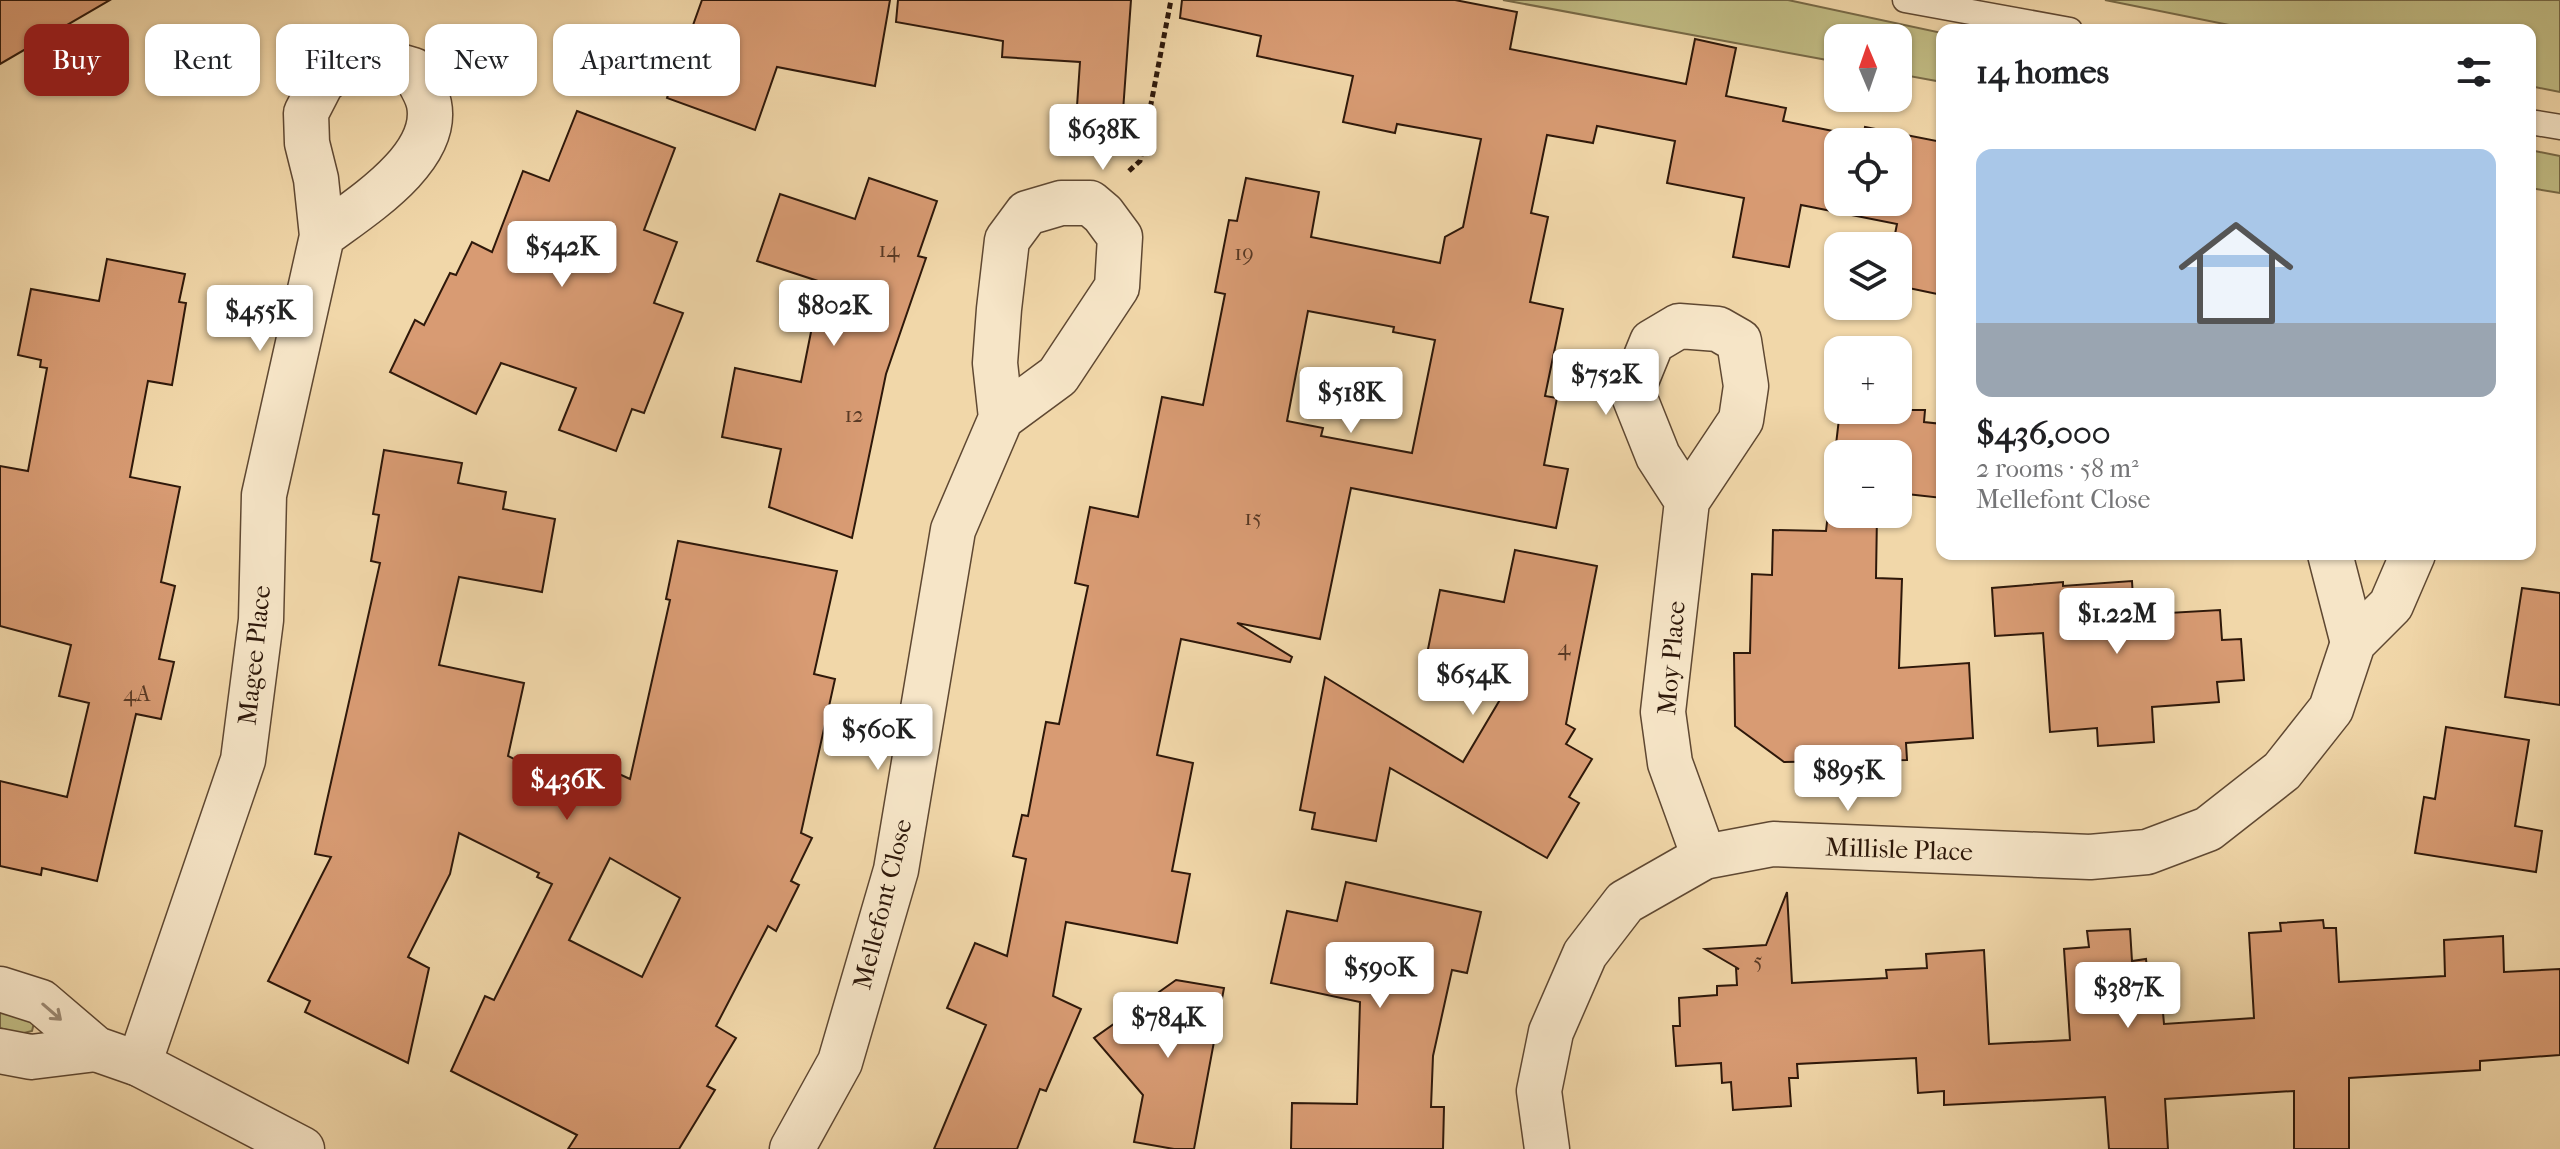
<!DOCTYPE html>
<html lang="en">
<head>
<meta charset="utf-8">
<style>
	body { margin:0; font-family:"IM FELL French Canon",serif; background:#f2f2f2; color:#202124; height:100vh; display:flex; flex-direction:column; font-size:30px; white-space:nowrap }
	* { box-sizing:border-box; margin:0 }
	p { font-size:26px; color:#757577 }
	.icon { flex:none; width:44px; height:44px; fill:none; stroke:currentColor; stroke-width:2; stroke-linecap:round; stroke-linejoin:round }
	.map { position:relative; flex:1; overflow:hidden }
	.sheet { position:absolute; left:1936px; top:24px; width:600px; height:536px; display:flex; flex-direction:column; background:#fff; border-radius:16px; box-shadow:0 2px 6px #0004 }
	.sheet>* { flex:none }
	.guide { position:absolute; left:24px; top:24px; width:760px; height:72px; display:flex; gap:16px }
	.needle { width:52px; rotate:358deg }
	.controls { position:absolute; left:1824px; top:24px; display:grid; gap:16px }
	.controls a { display:grid; place-items:center; width:88px; height:88px; border-radius:16px; background:#fff; box-shadow:0 2px 6px #0004; font-size:40px }
	.price { position:absolute; translate:-50% -68px; padding:0 18px; border-radius:8px; background:#fff; color:#222; font-size:26px; line-height:52px; filter:drop-shadow(0 2px 4px #0008) }
	.price::after { content:''; position:absolute; left:50%; top:48px; width:24px; height:18px; margin-left:-12px; background:inherit; clip-path:polygon(0 0,100% 0,50% 100%) }
	.price.selected { background:#8f2418; color:#fff }
	ul { padding:0; list-style:none }
	li { display:grid; align-content:center; gap:16px; height:424px; padding:0 40px }
	li+li { border-top:2px solid #e0e0e0 }
	li span { display:grid; place-items:center; height:248px; border-radius:16px; color:#555 }
	li>.icon { margin-inline-start:auto }
	span .icon { width:144px; height:144px; fill:#fffc; stroke-width:1 }
	li b { font-size:34px }
	h2 { display:flex; justify-content:space-between; align-items:center; height:96px; padding:0 40px; font-size:34px }
	.tag { padding:0 28px; border-radius:16px; background:#fff; box-shadow:0 2px 6px #0004; font-size:28px; line-height:72px }
	.tag.selected { background:#8f2418; color:#fff }
	.map>svg:first-child { display:block }
</style>
</head>
<body>
<div class="map">
<svg width="2560" height="1149" viewBox="0 0 2560 1149">
	<rect width="100%" height="100%" fill="#f1d7a9"/>
	<filter id="stains"><feTurbulence type="fractalNoise" baseFrequency=".0025" numOctaves="4"/><feColorMatrix values="0 0 0 0 .2 0 0 0 0 .09 0 0 0 0 .02 0 0 0 .5 -.17"/></filter>
	<radialGradient id="worn" r=".72"><stop offset=".6" stop-color="#630" stop-opacity="0"/><stop offset="1" stop-color="#630" stop-opacity=".3"/></radialGradient>
	<g fill="#c1bc84" stroke="#786a47" stroke-width="2">
		<path d="M 1503,0 L 1788,0 L 1942,33 L 1942,82 L 1898,74 L 1898,38 L 1838,38 L 1838,62 Z"/>
		<path d="M 2105,0 L 2560,0 L 2560,92 L 2530,86 L 2530,30 L 2254,30 Z"/>
		<path d="M 2530,150 L 2560,156 L 2560,193 L 2530,188 Z"/>
		<path d="M 0,998 L 35,1019 L 32,1031 L 20,1034 L 0,1028 Z"/>
	</g>
	<g fill="#d89b73" stroke="#2e180a" stroke-width="2" fill-rule="evenodd">
		<path d="M 0,0 L 110,0 L 0,64 Z"/>
		<path d="M 702,0 L 890,0 L 875,86 L 777,67 L 755,130 L 667,98 Z"/>
		<path d="M 898,0 L 1131,0 L 1122,125 L 1076,121 L 1080,62 L 1002,57 L 1003,41 L 896,22 Z"/>
		<path d="M 1182,0 L 1455,0 L 1517,12 L 1510,49 L 1686,84 L 1695,39 L 1736,48 L 1726,96 L 1786,108 L 1783,121 L 1863,137 L 1865,127 L 1942,142 L 1942,295 L 1899,286 L 1907,243 L 1894,239 L 1897,224 L 1801,205 L 1789,267 L 1733,257 L 1744,198 L 1667,183 L 1675,141 L 1597,126 L 1593,143 L 1547,135 L 1531,213 L 1548,217 L 1530,302 L 1563,309 L 1545,396 L 1557,398 L 1544,465 L 1568,469 L 1556,528 L 1351,488 L 1320,639 L 1237,623 L 1292,657 L 1290,662 L 1181,639 L 1157,755 L 1193,763 L 1172,871 L 1190,874 L 1177,943 L 1066,922 L 1053,996 L 1081,1009 L 1046,1091 L 1040,1089 L 1017,1149 L 934,1149 L 986,1025 L 947,1008 L 975,943 L 1007,956 L 1026,859 L 1013,856 L 1022,815 L 1028,816 L 1046,722 L 1059,724 L 1088,586 L 1075,583 L 1090,507 L 1138,517 L 1162,397 L 1203,405 L 1225,294 L 1215,292 L 1229,220 L 1237,221 L 1246,178 L 1319,192 L 1311,237 L 1440,263 L 1445,237 L 1463,227 L 1481,139 L 1397,124 L 1395,133 L 1343,122 L 1353,76 L 1257,56 L 1261,36 L 1180,18 ZM 1838,142 L 1898,142 L 1898,202 L 1838,202 ZM 1308,311 L 1394,327 L 1393,332 L 1435,340 L 1412,453 L 1321,436 L 1323,428 L 1287,421 Z"/>
		<path d="M 577,111 L 675,148 L 644,230 L 677,242 L 654,303 L 683,313 L 644,413 L 632,409 L 616,451 L 559,430 L 576,388 L 501,363 L 476,414 L 390,372 L 415,320 L 424,325 L 450,273 L 456,275 L 472,242 L 492,252 L 523,171 L 549,181 Z"/>
		<path d="M 869,178 L 937,201 L 918,256 L 926,258 L 886,374 L 852,538 L 769,507 L 781,449 L 722,437 L 735,368 L 801,382 L 821,282 L 757,261 L 780,194 L 855,219 Z"/>
		<path d="M 107,259 L 185,274 L 179,302 L 186,303 L 172,385 L 148,381 L 130,477 L 180,487 L 161,582 L 175,586 L 159,659 L 174,662 L 161,719 L 136,714 L 97,881 L 42,868 L 41,875 L 0,866 L 0,781 L 67,797 L 89,703 L 59,696 L 71,645 L 0,626 L 0,466 L 28,471 L 47,368 L 40,367 L 41,360 L 18,355 L 31,289 L 99,301 Z"/>
		<path d="M 1840,410 L 1925,410 L 1924,422 L 1942,424 L 1942,498 L 1898,493 L 1898,454 L 1838,454 L 1838,514 L 1877,514 L 1876,578 L 1902,579 L 1899,668 L 1969,663 L 1973,738 L 1906,743 L 1907,760 L 1784,762 L 1735,726 L 1734,653 L 1750,653 L 1752,574 L 1772,575 L 1773,530 L 1826,531 Z"/>
		<path d="M 384,450 L 462,463 L 458,483 L 506,492 L 503,509 L 555,519 L 542,592 L 459,577 L 439,665 L 524,683 L 508,756 L 602,803 L 617,773 L 630,779 L 670,600 L 666,599 L 678,541 L 837,571 L 814,674 L 835,679 L 801,833 L 812,838 L 791,881 L 799,885 L 776,931 L 768,926 L 716,1026 L 736,1038 L 707,1086 L 715,1090 L 679,1149 L 568,1149 L 577,1135 L 451,1071 L 485,996 L 494,1000 L 552,884 L 537,877 L 539,873 L 459,833 L 450,874 L 408,957 L 429,968 L 408,1063 L 305,1012 L 310,1001 L 268,981 L 331,857 L 315,854 L 380,563 L 371,561 L 379,515 L 373,514 ZM 610,858 L 680,898 L 642,977 L 569,940 Z"/>
		<path d="M 1515,550 L 1597,566 L 1566,724 L 1575,729 L 1566,744 L 1592,759 L 1569,797 L 1579,803 L 1547,858 L 1390,768 L 1376,841 L 1312,829 L 1315,813 L 1300,810 L 1325,677 L 1463,762 L 1514,676 L 1426,659 L 1440,590 L 1504,602 Z"/>
		<path d="M 2132,581 L 2134,615 L 2220,610 L 2222,640 L 2241,639 L 2244,680 L 2217,682 L 2219,702 L 2152,707 L 2154,742 L 2098,746 L 2097,728 L 2050,732 L 2043,633 L 1995,636 L 1992,588 L 2063,582 L 2063,586 Z"/>
		<path d="M 2522,588 L 2560,593 L 2560,705 L 2505,697 Z"/>
		<path d="M 2446,727 L 2529,740 L 2515,826 L 2542,831 L 2536,872 L 2415,853 L 2424,797 L 2435,799 Z"/>
		<path d="M 1346,882 L 1481,912 L 1467,973 L 1452,970 L 1433,1056 L 1431,1107 L 1444,1107 L 1443,1149 L 1291,1149 L 1292,1103 L 1357,1104 L 1360,1002 L 1271,983 L 1287,911 L 1337,921 Z"/>
		<path d="M 1787,892 L 1792,983 L 1887,978 L 1886,970 L 1927,968 L 1926,954 L 1984,950 L 1989,1044 L 2070,1040 L 2064,949 L 2089,947 L 2087,931 L 2130,929 L 2132,961 L 2146,959 L 2148,978 L 2161,989 L 2164,1024 L 2254,1018 L 2249,933 L 2281,931 L 2280,923 L 2323,920 L 2324,928 L 2336,928 L 2339,982 L 2445,976 L 2444,940 L 2503,936 L 2504,972 L 2560,969 L 2560,1055 L 2480,1061 L 2480,1070 L 2349,1078 L 2349,1149 L 2294,1149 L 2294,1091 L 2165,1099 L 2168,1149 L 2109,1149 L 2105,1097 L 1944,1105 L 1944,1091 L 1918,1093 L 1916,1058 L 1797,1064 L 1798,1078 L 1789,1078 L 1791,1106 L 1733,1110 L 1731,1082 L 1722,1083 L 1721,1063 L 1676,1066 L 1673,1026 L 1680,1026 L 1679,998 L 1717,995 L 1717,986 L 1737,985 L 1736,968 L 1739,969 L 1705,949 L 1766,945 Z"/>
		<path d="M 1176,980 L 1224,988 L 1194,1149 L 1174,1149 L 1134,1142 L 1143,1095 L 1094,1038 Z"/>
	</g>
	<g fill="none" stroke-linecap="round" stroke-linejoin="round">
		<g stroke="#5f4832" stroke-width="27">
			<g id="lane">
				<path d="M 1905,0 L 2070,30"/>
				<path d="M 2530,122 L 2560,127"/>
			</g>
		</g>
		<g stroke="#5f4832" stroke-width="47">
			<g id="street">
				<path d="M 1687,501 L 1741,420 L 1746,386 L 1739,341 L 1718,329 L 1679,326 L 1652,342 L 1632,391 L 1658,456 L 1687,501 L 1663,712 L 1670,763 L 1704,857"/>
				<path d="M 2330,554 L 2353,643"/>
				<path d="M 0,989 L 41,1002 L 96,1049 L 139,1064 L 302,1149"/>
				<path d="M 0,1051 L 31,1057 L 96,1049"/>
				<path d="M 139,1064 L 243,760 L 261,620 L 264,495 L 322,236 L 316,179 L 307,143 L 306,113 L 322,82 L 344,65 L 376,59 L 413,70 C 418,80 427,93 429,104 C 440,159 359,208 322,236"/>
				<path d="M 792,1149 L 840,1062 L 896,870 L 953,530 L 1001,418 L 995,363 L 999,309 L 1007,240 L 1027,213 L 1061,203 L 1090,203 L 1103,214 L 1120,237 L 1117,287 L 1058,376 L 1001,418"/>
				<path d="M 1547,1149 L 1539,1091 L 1551,1032 L 1585,954 L 1625,902 L 1704,857 L 1773,844 L 2090,857 L 2147,852 L 2208,829 L 2282,771 L 2331,709 L 2353,643 L 2391,605 L 2413,554"/>
			</g>
		</g>
		<path stroke="#2e180a" stroke-width="5" stroke-dasharray="6 4" stroke-linecap="butt" d="M 1129,171 L 1140,161 L 1171,0"/>
		<use href="#lane" stroke="#f6e5c7" stroke-width="24"/>
		<use href="#street" stroke="#f6e5c7" stroke-width="44"/>
	</g>
	<defs><path id="oneway-shaft" d="M-6 0H5M1.5-3L5.5 0L1.5 3" fill="none" stroke-width="1.6" stroke-linecap="round" stroke-linejoin="round" transform="scale(2)"/></defs>
	<use stroke="#9c8972" href="#oneway-shaft" transform="translate(52 1012) rotate(41)"/>
	<g text-anchor="middle" stroke-width="6" stroke-linejoin="round" paint-order="stroke">
		<g font-size="22" fill="#583924">
			<text x="889" y="257">14</text>
			<text x="1244" y="260">19</text>
			<text x="854" y="422">12</text>
			<text x="1253" y="525">15</text>
			<text x="1564" y="655">4</text>
			<text x="137" y="701">4A</text>
			<text x="1758" y="968">5</text>
		</g>
		<g font-size="26" fill="#2e180a" stroke="#f6e5c7">
			<text transform="translate(254 655) rotate(-84)" y="9">Magee Place</text>
			<text transform="translate(1671 658) rotate(-85)" y="9">Moy Place</text>
			<text transform="translate(1899 849) rotate(2)" y="9">Millisle Place</text>
			<text transform="translate(882 904) rotate(-76)" y="9">Mellefont Close</text>
		</g>
	</g>
	<rect width="100%" height="100%" filter="url(#stains)"/>
	<rect width="100%" height="100%" fill="url(#worn)"/>
</svg>
<div class="controls">
<a><svg class="needle" viewBox="-14 -14 28 28"><path d="M0-13l5 13h-10z" fill="#e53935"/><path d="M0 13l5-13h-10z" fill="#757577"/></svg></a>
<a><svg class="icon" aria-label="locate" viewBox="0 0 24 24"><circle cx="12" cy="12" r="6"/><path d="M12 2v4M12 18v4M2 12h4M18 12h4"/></svg></a>
<a><svg class="icon" aria-label="layers" viewBox="0 0 24 24"><path d="M12 4l9 5-9 5-9-5zM3 14l9 5 9-5"/></svg></a>
<a>+</a>
<a>−</a>
</div>
<b class="price" style="left:1103px;top:172px">$638K</b>
<b class="price" style="left:562px;top:289px">$542K</b>
<b class="price" style="left:834px;top:348px">$802K</b>
<b class="price" style="left:260px;top:353px">$455K</b>
<b class="price" style="left:1606px;top:417px">$752K</b>
<b class="price" style="left:1351px;top:435px">$518K</b>
<b class="price" style="left:2117px;top:656px">$1.22M</b>
<b class="price" style="left:1473px;top:717px">$654K</b>
<b class="price" style="left:878px;top:772px">$560K</b>
<b class="price" style="left:1848px;top:813px">$895K</b>
<b class="price selected" style="left:567px;top:822px">$436K</b>
<b class="price" style="left:1380px;top:1010px">$590K</b>
<b class="price" style="left:2128px;top:1030px">$387K</b>
<b class="price" style="left:1168px;top:1060px">$784K</b>
<div class="guide">
<a class="tag selected">Buy</a>
<a class="tag">Rent</a>
<a class="tag">Filters</a>
<a class="tag">New</a>
<a class="tag">Apartment</a>
</div>
<section class="sheet">
<h2>14 homes<svg class="icon" aria-label="filters" viewBox="0 0 24 24"><path d="M4 7h16M4 17h16"/><circle cx="9" cy="7" r="2"/><circle cx="15" cy="17" r="2"/></svg></h2>
<ul>
<li><span style="background:linear-gradient(#a9c7e8 70%,#9aa5b1 0)"><svg class="icon" aria-label="home" viewBox="0 0 24 24"><path d="M3 11l9-7 9 7M6 9v11h12V9"/></svg></span><div><b>$436,000</b><p>2 rooms · 58 m²</p><p>Mellefont Close</p></div></li>
</ul>
</section>
</div>
</body>
</html>
